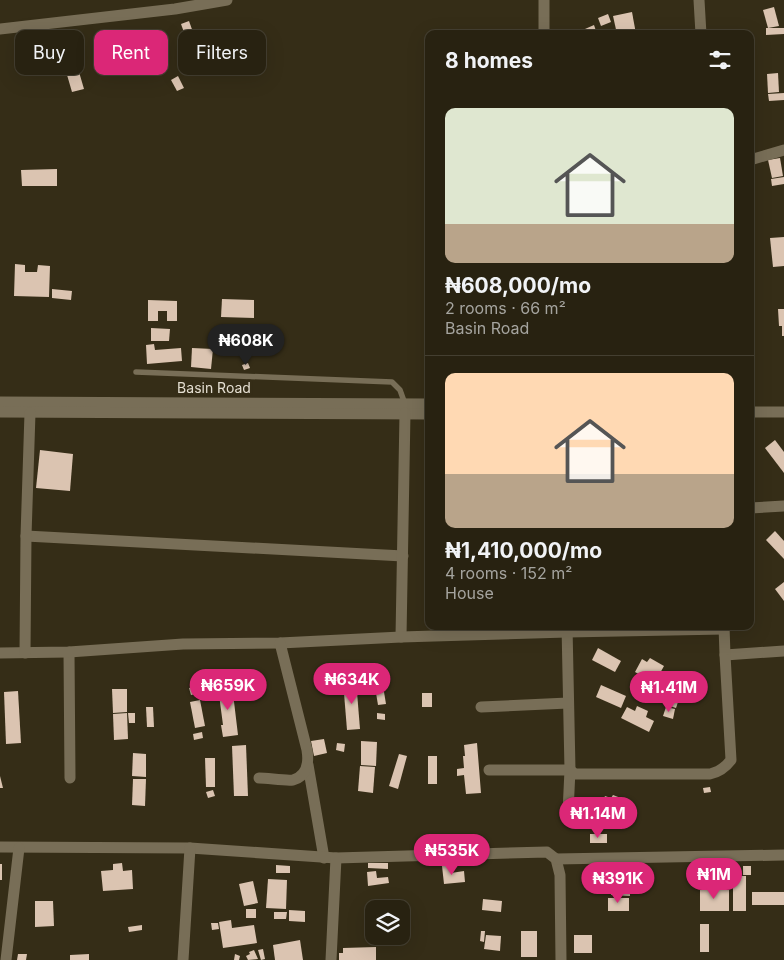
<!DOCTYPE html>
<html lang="en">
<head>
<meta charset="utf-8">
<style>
	body { margin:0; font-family:Inter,sans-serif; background:#342f1f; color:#f1f3f6; height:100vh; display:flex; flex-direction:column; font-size:19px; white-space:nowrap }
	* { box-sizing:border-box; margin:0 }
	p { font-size:16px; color:#a5a49f }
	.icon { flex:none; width:28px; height:28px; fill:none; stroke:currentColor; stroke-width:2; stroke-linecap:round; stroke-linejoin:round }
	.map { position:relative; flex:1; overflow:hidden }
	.side { position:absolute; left:425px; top:30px; width:329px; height:600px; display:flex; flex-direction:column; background:#282211; border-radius:10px; box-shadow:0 5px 20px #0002,0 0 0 1px #443f31 }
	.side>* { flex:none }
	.guide { position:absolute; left:15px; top:30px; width:335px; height:45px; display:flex; gap:10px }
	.tools { position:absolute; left:365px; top:900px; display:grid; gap:10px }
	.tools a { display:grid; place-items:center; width:45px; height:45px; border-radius:10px; background:#282211; box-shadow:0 5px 20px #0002,0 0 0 1px #443f31; font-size:25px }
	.price { position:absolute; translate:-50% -42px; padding:0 11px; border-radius:18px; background:#db2777; color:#fff; font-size:16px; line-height:32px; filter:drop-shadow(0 1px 2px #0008) }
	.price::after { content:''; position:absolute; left:50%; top:30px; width:15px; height:11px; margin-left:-8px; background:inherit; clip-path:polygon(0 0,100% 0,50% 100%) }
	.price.on { background:#222; color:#fff }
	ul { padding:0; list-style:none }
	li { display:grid; align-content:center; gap:10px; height:265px; padding:0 20px }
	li+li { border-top:1px solid #443f31 }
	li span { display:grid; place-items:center; height:155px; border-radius:10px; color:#555 }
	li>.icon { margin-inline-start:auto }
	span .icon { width:90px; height:90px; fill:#fffc; stroke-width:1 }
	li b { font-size:21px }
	h2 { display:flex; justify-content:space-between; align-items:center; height:60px; padding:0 20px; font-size:21px }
	.tag { padding:0 18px; border-radius:10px; background:#282211; box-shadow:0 5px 20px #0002,0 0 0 1px #443f31; font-size:18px; line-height:45px }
	.tag.on { background:#db2777; color:#fff }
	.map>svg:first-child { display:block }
</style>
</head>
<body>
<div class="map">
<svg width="784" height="960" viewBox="0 0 784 960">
	<rect width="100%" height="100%" fill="#352d17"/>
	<g fill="#dbc4b1">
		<path d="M 774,7 L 779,26 L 768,28 L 763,10 Z"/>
		<path d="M 632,12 L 636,34 L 617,34 L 613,16 Z"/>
		<path d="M 608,14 L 611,22 L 601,26 L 598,18 Z"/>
		<path d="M 189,21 L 194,35 L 186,38 L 181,24 Z"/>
		<path d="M 594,25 L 597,34 L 587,34 L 585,29 Z"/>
		<path d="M 766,28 L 784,28 L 784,34 L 766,35 Z"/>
		<path d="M 77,65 L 84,89 L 72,92 L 65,68 Z"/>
		<path d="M 778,73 L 779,92 L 768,93 L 767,74 Z"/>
		<path d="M 178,76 L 184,88 L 177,91 L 171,80 Z"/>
		<path d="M 784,93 L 784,100 L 769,101 L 768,94 Z"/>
		<path d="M 780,158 L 783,176 L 772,178 L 768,160 Z"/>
		<path d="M 57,169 L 57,186 L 22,186 L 21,170 Z"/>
		<path d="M 784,177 L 784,184 L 772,186 L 771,179 Z"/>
		<path d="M 784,237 L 784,266 L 773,267 L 770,238 Z"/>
		<path d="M 15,264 L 25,265 L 25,272 L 37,272 L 38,265 L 50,266 L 49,297 L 14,296 Z"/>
		<path d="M 52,289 L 72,291 L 71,300 L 52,298 Z"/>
		<path d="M 222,299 L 254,300 L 254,318 L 221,317 Z"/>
		<path d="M 148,300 L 177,301 L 177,321 L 167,321 L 167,311 L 158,311 L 158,321 L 148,321 Z"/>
		<path d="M 778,309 L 784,309 L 784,336 L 782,336 L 782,326 L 779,326 Z"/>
		<path d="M 151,328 L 170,329 L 169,341 L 151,341 Z"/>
		<path d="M 229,334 L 243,334 L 243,340 L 229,341 Z"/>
		<path d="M 154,344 L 155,350 L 181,348 L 182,361 L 147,364 L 146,345 Z"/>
		<path d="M 192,348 L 213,349 L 211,369 L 191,367 Z"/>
		<path d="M 248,363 L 250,368 L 244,370 L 242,365 Z"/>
		<path d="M 775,440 L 784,452 L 784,473 L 765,448 Z"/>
		<path d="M 40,450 L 73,454 L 70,491 L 36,488 Z"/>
		<path d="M 775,531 L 784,541 L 784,559 L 766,540 Z"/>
		<path d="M 784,582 L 784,601 L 775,589 Z"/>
		<path d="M 598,648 L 621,661 L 615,672 L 592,660 Z"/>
		<path d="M 650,658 L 664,666 L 659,675 L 664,677 L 661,683 L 655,679 L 653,682 L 635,672 L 642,659 L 647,662 Z"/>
		<path d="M 356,680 L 360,729 L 347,730 L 343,681 Z"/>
		<path d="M 232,685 L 238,735 L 223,737 L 221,725 L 223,725 L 218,687 Z"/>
		<path d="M 601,685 L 626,696 L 621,708 L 596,697 Z"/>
		<path d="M 199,686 L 201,693 L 191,695 L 189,688 Z"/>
		<path d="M 112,689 L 127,689 L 127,712 L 113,713 Z"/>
		<path d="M 672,690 L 681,693 L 676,708 L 667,705 Z"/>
		<path d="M 18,691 L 21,743 L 6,744 L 4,692 Z"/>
		<path d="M 384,692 L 386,704 L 378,705 L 376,693 Z"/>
		<rect x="422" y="693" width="10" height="14"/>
		<path d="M 200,700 L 205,726 L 195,728 L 190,702 Z"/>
		<path d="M 637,706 L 648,711 L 646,717 L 654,721 L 649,732 L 621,718 L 627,707 L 635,711 Z"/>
		<path d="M 146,707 L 153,707 L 154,727 L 147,727 Z"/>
		<path d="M 666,707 L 675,709 L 673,719 L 663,716 Z"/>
		<path d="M 127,713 L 128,739 L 114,740 L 113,714 Z"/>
		<path d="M 128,713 L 135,713 L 135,723 L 129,723 Z"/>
		<path d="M 377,713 L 385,714 L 385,720 L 377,719 Z"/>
		<path d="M 202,732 L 203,738 L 194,740 L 193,734 Z"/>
		<path d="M 324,739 L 327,753 L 314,756 L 311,741 Z"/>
		<path d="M 361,741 L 377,742 L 376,766 L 361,765 Z"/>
		<path d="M 337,743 L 345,744 L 344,752 L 336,750 Z"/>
		<path d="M 477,743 L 481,793 L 466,794 L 464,775 L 457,776 L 457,769 L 464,768 L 463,756 L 465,756 L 464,745 Z"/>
		<path d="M 246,745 L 248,796 L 234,796 L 232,746 Z"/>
		<path d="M 133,753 L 146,754 L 146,777 L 132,776 Z"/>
		<path d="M 399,754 L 407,756 L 398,789 L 389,786 Z"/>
		<rect x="428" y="756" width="9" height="28"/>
		<path d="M 205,758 L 215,758 L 215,787 L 206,787 Z"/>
		<path d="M 360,766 L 375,767 L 373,793 L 358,791 Z"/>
		<path d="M 0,776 L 3,788 L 0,788 Z"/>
		<path d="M 133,779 L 146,779 L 145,806 L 132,805 Z"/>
		<path d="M 710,787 L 711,792 L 704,793 L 703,788 Z"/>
		<path d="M 213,790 L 215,796 L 208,798 L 206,792 Z"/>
		<path d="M 613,795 L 626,800 L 618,820 L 599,811 L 605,796 L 611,798 Z"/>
		<rect x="590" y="834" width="17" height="9"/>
		<path d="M 122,863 L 123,871 L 132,870 L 133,889 L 103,891 L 101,871 L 113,870 L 113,864 Z"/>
		<path d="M 368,863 L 388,863 L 388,869 L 368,868 Z"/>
		<rect x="0" y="864" width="2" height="16"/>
		<path d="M 450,864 L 451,873 L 464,871 L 465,882 L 444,884 L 442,866 Z"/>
		<path d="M 276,865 L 290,866 L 290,873 L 276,873 Z"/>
		<path d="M 610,866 L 630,866 L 630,896 L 611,895 Z"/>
		<rect x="743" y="866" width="8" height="9"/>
		<path d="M 376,871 L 377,878 L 388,877 L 389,883 L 368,886 L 367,872 Z"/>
		<path d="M 700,873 L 707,874 L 707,886 L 700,886 Z"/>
		<rect x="733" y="876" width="13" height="35"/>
		<path d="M 268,879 L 287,880 L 286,909 L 266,908 Z"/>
		<path d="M 253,881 L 258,903 L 244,906 L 239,884 Z"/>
		<rect x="700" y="890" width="29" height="21"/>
		<rect x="752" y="892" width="32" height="13"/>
		<rect x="608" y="898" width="21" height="13"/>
		<path d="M 483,899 L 502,901 L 501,912 L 482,910 Z"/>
		<path d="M 35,901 L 53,901 L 54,926 L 35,927 Z"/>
		<rect x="246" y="909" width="10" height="9"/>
		<path d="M 289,910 L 305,911 L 305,922 L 289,921 Z"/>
		<path d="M 274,912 L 287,912 L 286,919 L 274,919 Z"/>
		<path d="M 231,920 L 232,928 L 254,925 L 257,943 L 223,948 L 219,922 Z"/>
		<path d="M 211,923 L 218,923 L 219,929 L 212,930 Z"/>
		<rect x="700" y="924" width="9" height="28"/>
		<path d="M 142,925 L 142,930 L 129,932 L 128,927 Z"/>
		<path d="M 481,931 L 485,931 L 484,942 L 480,941 Z"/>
		<rect x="521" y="931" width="16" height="26"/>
		<path d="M 486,935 L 501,936 L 500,951 L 484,949 Z"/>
		<rect x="574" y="935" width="18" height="18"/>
		<path d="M 300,940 L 303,960 L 275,960 L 273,945 Z"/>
		<path d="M 376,947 L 376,960 L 339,960 L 339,953 L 343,953 L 343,948 Z"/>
		<path d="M 263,949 L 265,959 L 261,960 L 258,950 Z"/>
		<path d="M 254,950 L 258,959 L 248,960 L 246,956 L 250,954 L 249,952 Z"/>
		<path d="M 18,954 L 27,954 L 26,960 L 17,960 Z"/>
		<path d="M 89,954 L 89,960 L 70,960 L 70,955 Z"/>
		<path d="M 235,954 L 240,956 L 239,960 L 234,960 Z"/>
	</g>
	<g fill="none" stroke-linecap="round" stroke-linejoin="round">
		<path stroke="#786e57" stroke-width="5.5" d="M 136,372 L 392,382 L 400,390 L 405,404"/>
		<g stroke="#786e57" stroke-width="11">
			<path d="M 544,0 L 544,34"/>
			<path d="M 699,0 L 701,34"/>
			<path d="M 0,29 L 175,9 L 227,0"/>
			<path d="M 750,160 L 784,150"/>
			<path d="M 0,402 L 429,404"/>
			<path d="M 0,412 L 429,414"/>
			<path d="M 750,412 L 784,412"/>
			<path d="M 750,508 L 784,506"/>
			<path d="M 26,536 L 403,556"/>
			<path d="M 567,626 L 570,770 L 568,812"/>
			<path d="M 401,637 L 405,413"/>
			<path d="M 69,652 L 70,778"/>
			<path d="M 0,653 L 69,652 L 183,644 L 280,643 L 401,637 L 567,632 L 724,629"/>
			<path d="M 25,653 L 26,536 L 30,413"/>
			<path d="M 725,655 L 784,651"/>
			<path d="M 481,707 L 568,703"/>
			<path d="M 308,765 L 324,858"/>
			<path d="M 489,770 L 570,770 L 575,774 L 710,774 C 719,772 725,768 731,760 L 725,655 L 724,626"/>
			<path d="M 259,778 C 268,778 285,781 293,780 C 307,776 309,762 307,750 L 280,643"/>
			<path d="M 0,847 L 190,848 L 336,858 L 547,852 L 556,859 L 560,875 L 561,960"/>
			<path d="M 556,859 L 784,855"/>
			<path d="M 6,960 L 19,848"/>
			<path d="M 183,960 L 190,848"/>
			<path d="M 331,960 L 336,858"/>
		</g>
	</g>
	<g text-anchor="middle" stroke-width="5" stroke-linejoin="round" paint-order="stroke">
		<g font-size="14" fill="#e4ded1" stroke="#352d17">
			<text x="214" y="393">Basin Road</text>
		</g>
	</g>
</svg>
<div class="tools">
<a><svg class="icon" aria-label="layers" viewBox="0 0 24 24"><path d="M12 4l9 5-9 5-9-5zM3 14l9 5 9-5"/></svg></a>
</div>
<b class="price on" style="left:246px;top:366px">₦608K</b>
<b class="price" style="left:352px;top:705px">₦634K</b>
<b class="price" style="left:228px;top:711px">₦659K</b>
<b class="price" style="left:669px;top:713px">₦1.41M</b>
<b class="price" style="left:598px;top:839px">₦1.14M</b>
<b class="price" style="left:452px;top:876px">₦535K</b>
<b class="price" style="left:714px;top:900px">₦1M</b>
<b class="price" style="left:618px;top:904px">₦391K</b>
<div class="guide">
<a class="tag">Buy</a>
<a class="tag on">Rent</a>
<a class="tag">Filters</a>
</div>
<section class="side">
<h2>8 homes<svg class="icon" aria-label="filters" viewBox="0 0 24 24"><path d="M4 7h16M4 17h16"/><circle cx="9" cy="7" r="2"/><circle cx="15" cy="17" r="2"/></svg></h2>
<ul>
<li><span style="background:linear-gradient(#dfe7d0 75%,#b9a48a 0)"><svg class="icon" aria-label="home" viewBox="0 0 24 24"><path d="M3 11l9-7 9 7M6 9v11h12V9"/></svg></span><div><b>₦608,000/mo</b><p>2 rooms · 66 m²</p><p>Basin Road</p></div></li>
<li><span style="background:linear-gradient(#ffd9b3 65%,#b9a48a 0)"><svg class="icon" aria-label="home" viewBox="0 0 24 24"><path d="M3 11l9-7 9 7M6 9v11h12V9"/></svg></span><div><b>₦1,410,000/mo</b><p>4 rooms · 152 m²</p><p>House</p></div></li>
</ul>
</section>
</div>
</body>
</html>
